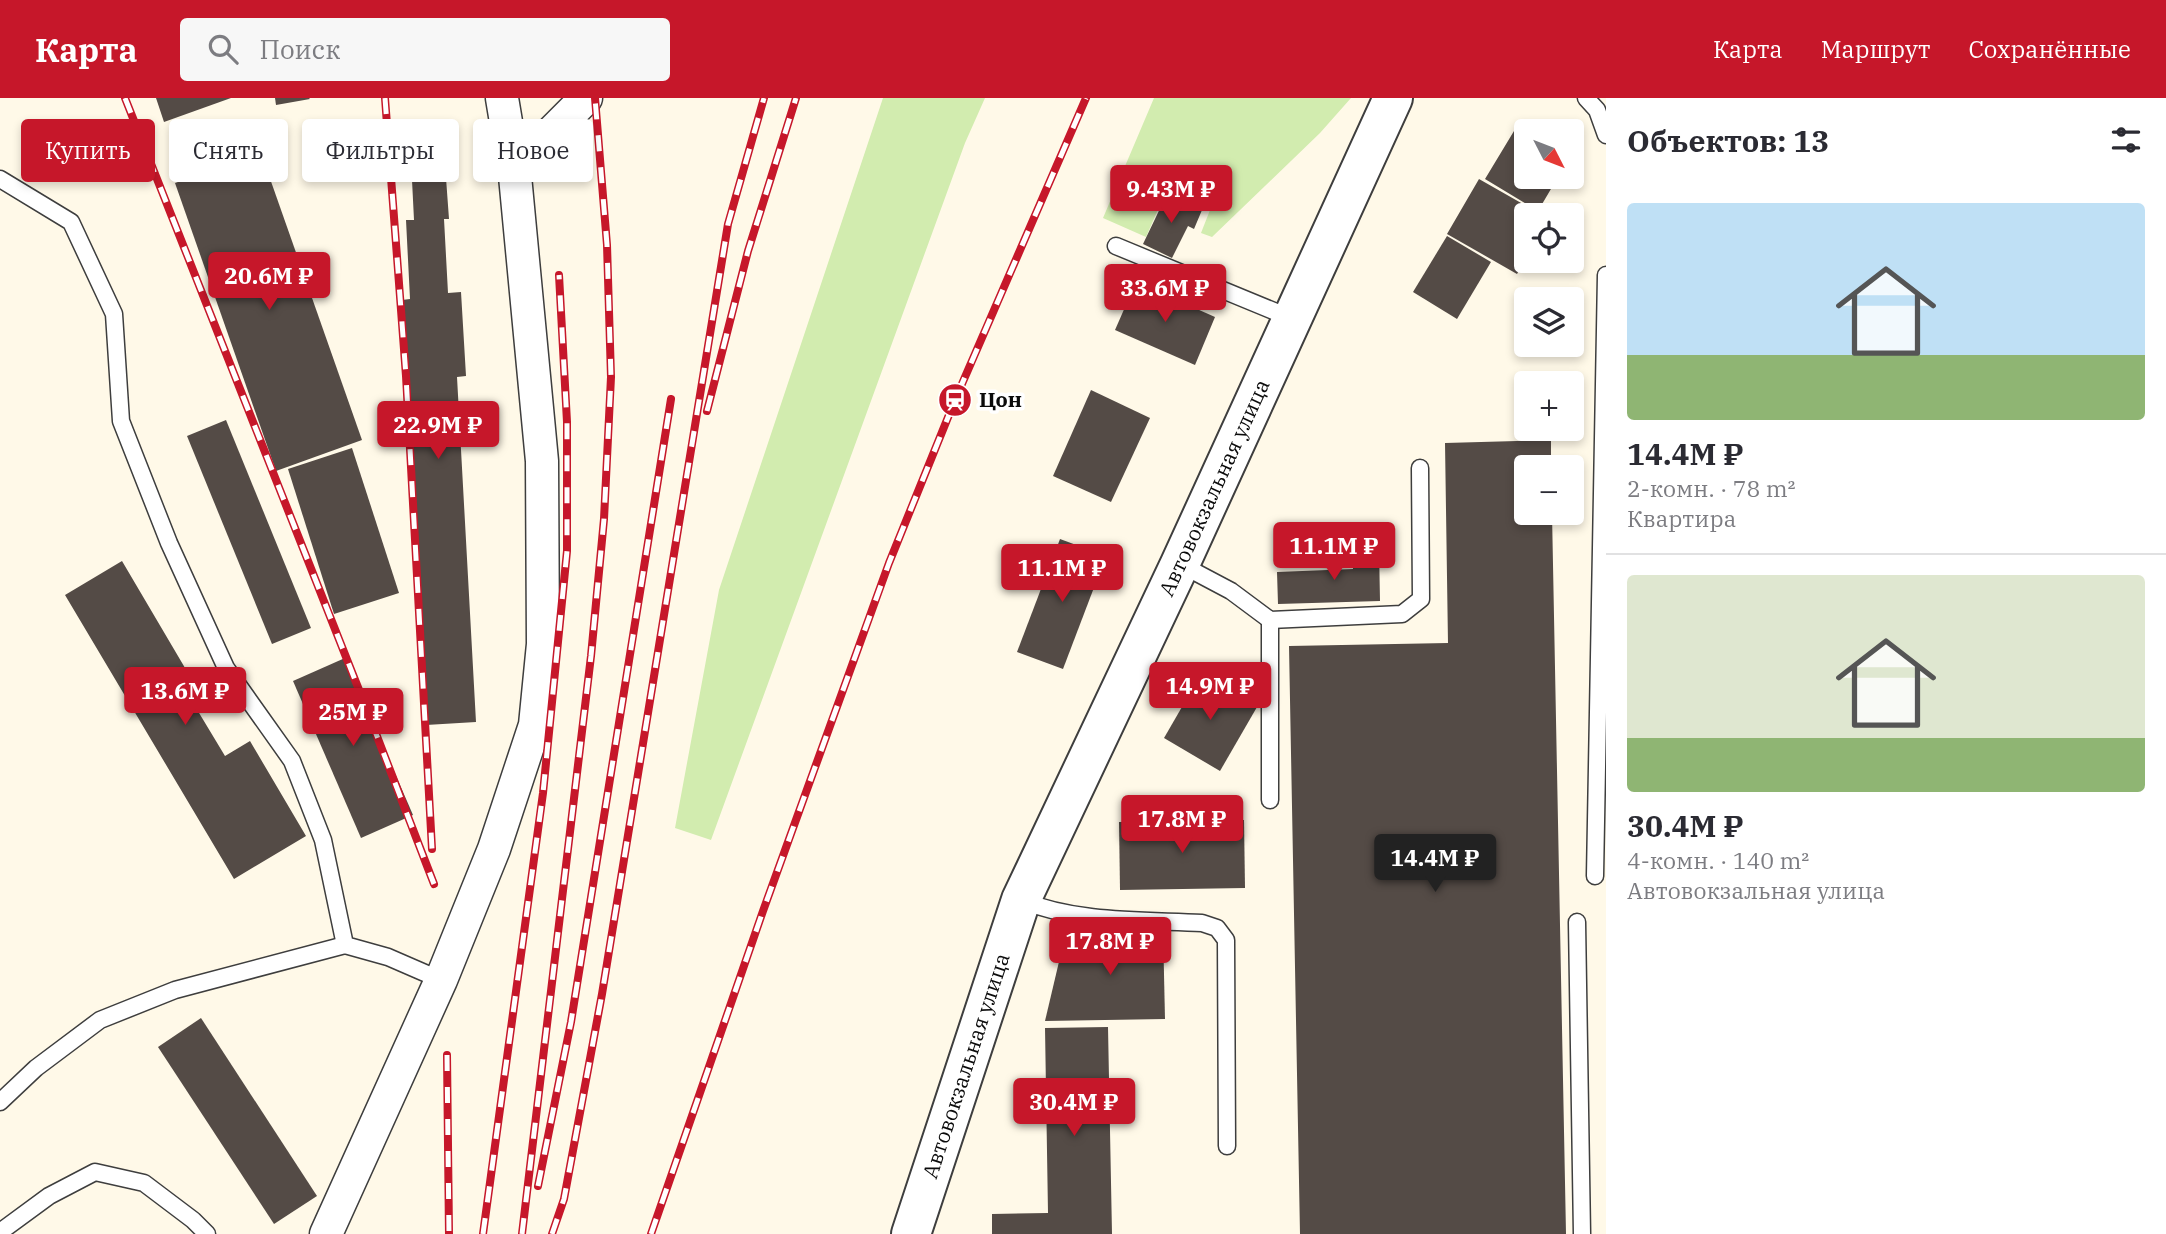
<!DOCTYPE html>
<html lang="ru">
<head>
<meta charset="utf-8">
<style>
	body { margin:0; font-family:"IBM Plex Serif",serif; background:#f7f7f7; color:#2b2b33; height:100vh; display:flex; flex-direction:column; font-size:26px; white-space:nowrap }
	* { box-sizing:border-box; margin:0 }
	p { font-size:23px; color:#7c7c81 }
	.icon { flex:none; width:38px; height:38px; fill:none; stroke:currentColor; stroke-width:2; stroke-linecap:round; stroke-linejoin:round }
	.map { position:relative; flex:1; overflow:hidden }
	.details { display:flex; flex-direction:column; background:#fff; width:560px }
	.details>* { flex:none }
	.guide { position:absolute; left:21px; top:21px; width:665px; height:63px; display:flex; gap:14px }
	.needle { width:46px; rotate:132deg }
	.buttons { position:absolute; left:1514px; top:21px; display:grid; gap:14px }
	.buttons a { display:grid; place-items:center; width:70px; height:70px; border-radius:7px; background:#fff; box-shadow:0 4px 10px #0003; font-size:35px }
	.price { position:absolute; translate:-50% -60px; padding:0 16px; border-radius:7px; background:#c6172a; color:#fff; font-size:23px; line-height:46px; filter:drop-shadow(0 2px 4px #0008) }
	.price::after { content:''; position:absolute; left:50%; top:42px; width:21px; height:16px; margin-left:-10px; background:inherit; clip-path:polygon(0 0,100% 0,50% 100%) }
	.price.selected { background:#222; color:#fff }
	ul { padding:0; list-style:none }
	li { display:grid; align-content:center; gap:14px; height:371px; padding:0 21px }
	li+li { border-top:2px solid #e1e1e2 }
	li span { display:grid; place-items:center; height:217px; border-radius:7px; color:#555 }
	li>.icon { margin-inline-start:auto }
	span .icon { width:126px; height:126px; fill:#fffc; stroke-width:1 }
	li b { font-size:30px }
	h2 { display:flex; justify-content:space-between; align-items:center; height:84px; padding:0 21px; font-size:30px }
	.pill { padding:0 24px; border-radius:7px; background:#fff; box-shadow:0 4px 10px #0003; font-size:24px; line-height:63px }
	.pill.selected { background:#c6172a; color:#fff }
	header { display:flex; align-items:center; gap:42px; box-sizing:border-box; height:98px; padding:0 35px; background:#c6172a; color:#fff }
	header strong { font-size:33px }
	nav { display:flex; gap:38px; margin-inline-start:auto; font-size:24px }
	.search { width:490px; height:63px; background:#f7f7f7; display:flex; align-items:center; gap:18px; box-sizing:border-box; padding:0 24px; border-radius:7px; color:#7c7c81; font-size:26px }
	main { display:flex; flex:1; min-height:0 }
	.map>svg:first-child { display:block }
</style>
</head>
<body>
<header>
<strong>Карта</strong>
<div class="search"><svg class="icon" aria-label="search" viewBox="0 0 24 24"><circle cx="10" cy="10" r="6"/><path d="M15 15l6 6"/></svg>Поиск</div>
<nav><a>Карта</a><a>Маршрут</a><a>Сохранённые</a></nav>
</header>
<main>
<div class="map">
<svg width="1606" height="1136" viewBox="0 0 1606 1136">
	<rect width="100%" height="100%" fill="#fff9e8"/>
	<g fill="#d2ecaf">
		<path d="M 883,0 L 985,0 L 965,45 L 711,742 L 675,730 L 719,492 Z"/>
		<path d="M 1154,0 L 1351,0 L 1320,35 L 1212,139 L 1201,135 L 1210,112 L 1167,91 L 1146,139 L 1103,120 Z"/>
	</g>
	<g fill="#544b46">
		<path d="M 156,0 L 231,0 L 164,24 Z"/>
		<path d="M 275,0 L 309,0 L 310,1 L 276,7 Z"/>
		<path d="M 1514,33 L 1526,40 L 1526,79 L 1558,79 L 1538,113 L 1485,81 Z"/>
		<path d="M 261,55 L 362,342 L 276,373 L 175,85 Z"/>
		<path d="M 446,80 L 449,121 L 444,121 L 448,195 L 461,194 L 466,278 L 457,279 L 476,624 L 426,627 L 402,202 L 410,201 L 406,122 L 414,122 L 412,82 Z"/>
		<path d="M 1479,81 L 1542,117 L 1526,117 L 1526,160 L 1517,176 L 1447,136 Z"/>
		<path d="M 1167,96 L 1202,112 L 1194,131 L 1188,128 L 1172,160 L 1143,146 Z"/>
		<path d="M 1447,138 L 1491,164 L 1457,221 L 1413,194 Z"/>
		<path d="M 1136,184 L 1215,219 L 1195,267 L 1115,232 Z"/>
		<path d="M 1091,292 L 1150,320 L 1111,404 L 1053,378 Z"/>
		<path d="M 226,322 L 311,530 L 272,546 L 187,338 Z"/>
		<path d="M 1551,342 L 1551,369 L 1526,369 L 1526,415 L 1552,415 L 1566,1136 L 1300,1136 L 1289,548 L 1448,545 L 1445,345 Z"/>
		<path d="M 352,350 L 399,495 L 334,516 L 288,371 Z"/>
		<path d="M 1060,441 L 1106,458 L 1063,571 L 1017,554 Z"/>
		<path d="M 1379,449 L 1380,503 L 1278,506 L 1277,474 L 1353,471 L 1353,450 Z"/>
		<path d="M 122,463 L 188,575 L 178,580 L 225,658 L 250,643 L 306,738 L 234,781 L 65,497 Z"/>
		<path d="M 345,560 L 413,717 L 361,740 L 293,583 Z"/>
		<path d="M 1201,576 L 1257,609 L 1220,673 L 1164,640 Z"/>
		<path d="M 1244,722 L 1245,790 L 1120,792 L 1119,724 Z"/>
		<path d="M 1163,831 L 1165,921 L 1045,923 L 1066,834 Z"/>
		<path d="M 201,920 L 317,1098 L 274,1126 L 158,949 Z"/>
		<path d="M 1108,929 L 1112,1136 L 992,1136 L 992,1116 L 1048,1115 L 1045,930 Z"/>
	</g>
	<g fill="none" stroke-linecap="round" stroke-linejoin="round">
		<g stroke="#3e3e3e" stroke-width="19">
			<g id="service">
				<path d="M 1586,0 L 1597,12 L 1606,37"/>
				<path d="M 0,81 L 71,124 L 114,216 L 121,323 L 169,445 L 226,570 L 292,663 L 323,742 L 345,847 L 388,859 L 441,882"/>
				<path d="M 1116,148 L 1293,221"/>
				<path d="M 1180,466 L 1231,493 L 1270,522 L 1402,516 L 1421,501 L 1420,370"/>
				<path d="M 1270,702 L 1270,522"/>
				<path d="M 1595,778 L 1606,177"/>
				<path d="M 1021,802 C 1077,825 1142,822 1202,825 L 1217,830 L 1226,842 L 1227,1048"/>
				<path d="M 1577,824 L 1582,1136"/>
				<path d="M 0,1004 L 36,970 L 100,922 L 175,892 L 345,847"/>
				<path d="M 0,1134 L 49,1098 L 95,1074 L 144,1085 L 193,1122 L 207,1136"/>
			</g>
		</g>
		<g stroke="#3e3e3e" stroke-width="35">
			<g id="minor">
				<path d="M 515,78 L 547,39 L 586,0"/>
				<path d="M 326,1136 L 441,882 L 494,751 L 535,627 L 543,546 L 542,363 L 515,78 L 502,0"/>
			</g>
		</g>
		<g stroke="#3e3e3e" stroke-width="42">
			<g id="tertiary">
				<path id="s1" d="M 911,1136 L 1021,802 L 1180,466 L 1393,0"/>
			</g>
		</g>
		<use href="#service" stroke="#fff" stroke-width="16"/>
		<use href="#minor" stroke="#fff" stroke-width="32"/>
		<use href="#tertiary" stroke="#fff" stroke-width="38"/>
		<g stroke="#c6172a" stroke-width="8">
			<g id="rail">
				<path d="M 125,0 L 363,602 L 434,786"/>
				<path d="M 385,0 L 406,278 L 432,751"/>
				<path d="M 707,313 L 748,153 L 796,0"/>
				<path d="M 447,957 L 449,1136"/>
				<path d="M 538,1088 L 571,924 L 671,301"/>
				<path d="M 483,1136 L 543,695 L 567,453 L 567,324 L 559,177"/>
				<path d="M 522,1136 L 591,558 L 604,421 L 611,279 L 607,147 L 595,0"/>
				<path d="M 552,1136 L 564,1101 L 602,896 L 728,126 L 764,0"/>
				<path d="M 651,1136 L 763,813 L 889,465 L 955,302 L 1086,0"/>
			</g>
		</g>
		<use href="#rail" stroke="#fff" stroke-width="5" stroke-dasharray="16" stroke-linecap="butt"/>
	</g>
	<defs>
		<g id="station-disc" transform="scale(1.75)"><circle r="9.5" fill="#c6172a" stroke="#fff"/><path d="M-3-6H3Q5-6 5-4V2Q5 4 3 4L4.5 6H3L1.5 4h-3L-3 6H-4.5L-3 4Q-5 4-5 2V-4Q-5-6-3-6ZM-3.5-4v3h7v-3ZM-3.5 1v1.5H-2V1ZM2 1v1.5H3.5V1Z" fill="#fff"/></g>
	</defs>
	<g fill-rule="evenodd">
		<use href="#station-disc" x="955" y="302"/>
	</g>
	<g text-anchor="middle" stroke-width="7" stroke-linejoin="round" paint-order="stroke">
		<g font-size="21" font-weight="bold" fill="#0b0b0b" stroke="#fff" text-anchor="start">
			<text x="979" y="309">Цон</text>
		</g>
		<g font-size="21" fill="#0b0b0b" stroke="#fff">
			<text dy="7" stroke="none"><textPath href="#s1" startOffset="807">Автовокзальная улица</textPath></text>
			<text dy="7" stroke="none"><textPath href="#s1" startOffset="177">Автовокзальная улица</textPath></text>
		</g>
	</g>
</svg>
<div class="buttons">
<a><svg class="needle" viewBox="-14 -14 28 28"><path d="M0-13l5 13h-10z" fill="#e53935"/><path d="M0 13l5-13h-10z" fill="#7c7c81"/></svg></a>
<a><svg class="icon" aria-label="locate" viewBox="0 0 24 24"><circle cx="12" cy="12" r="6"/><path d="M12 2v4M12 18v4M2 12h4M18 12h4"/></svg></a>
<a><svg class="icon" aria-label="layers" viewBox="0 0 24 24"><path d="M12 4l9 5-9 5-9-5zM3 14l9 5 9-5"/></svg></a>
<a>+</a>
<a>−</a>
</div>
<b class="price" style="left:1171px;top:127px">9.43M ₽</b>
<b class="price" style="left:269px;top:214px">20.6M ₽</b>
<b class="price" style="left:1165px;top:226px">33.6M ₽</b>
<b class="price" style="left:438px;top:363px">22.9M ₽</b>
<b class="price" style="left:1334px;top:484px">11.1M ₽</b>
<b class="price" style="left:1062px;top:506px">11.1M ₽</b>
<b class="price" style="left:1210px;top:624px">14.9M ₽</b>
<b class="price" style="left:185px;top:629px">13.6M ₽</b>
<b class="price" style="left:353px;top:650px">25M ₽</b>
<b class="price" style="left:1182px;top:757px">17.8M ₽</b>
<b class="price selected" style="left:1435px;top:796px">14.4M ₽</b>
<b class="price" style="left:1110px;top:879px">17.8M ₽</b>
<b class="price" style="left:1074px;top:1040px">30.4M ₽</b>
<div class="guide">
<a class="pill selected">Купить</a>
<a class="pill">Снять</a>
<a class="pill">Фильтры</a>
<a class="pill">Новое</a>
</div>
</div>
<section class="details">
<h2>Объектов: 13<svg class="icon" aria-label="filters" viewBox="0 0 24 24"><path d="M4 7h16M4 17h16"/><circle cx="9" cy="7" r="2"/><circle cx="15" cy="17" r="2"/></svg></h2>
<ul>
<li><span style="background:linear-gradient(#bfe0f5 70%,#8fb573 0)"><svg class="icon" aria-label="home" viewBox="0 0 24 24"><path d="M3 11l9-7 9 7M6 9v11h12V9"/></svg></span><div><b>14.4M ₽</b><p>2-комн. · 78 m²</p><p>Квартира</p></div></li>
<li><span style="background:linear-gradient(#dfe7d0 75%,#8fb573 0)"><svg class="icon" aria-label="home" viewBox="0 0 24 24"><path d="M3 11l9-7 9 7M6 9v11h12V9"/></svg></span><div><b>30.4M ₽</b><p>4-комн. · 140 m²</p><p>Автовокзальная улица</p></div></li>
</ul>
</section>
</main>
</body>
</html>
